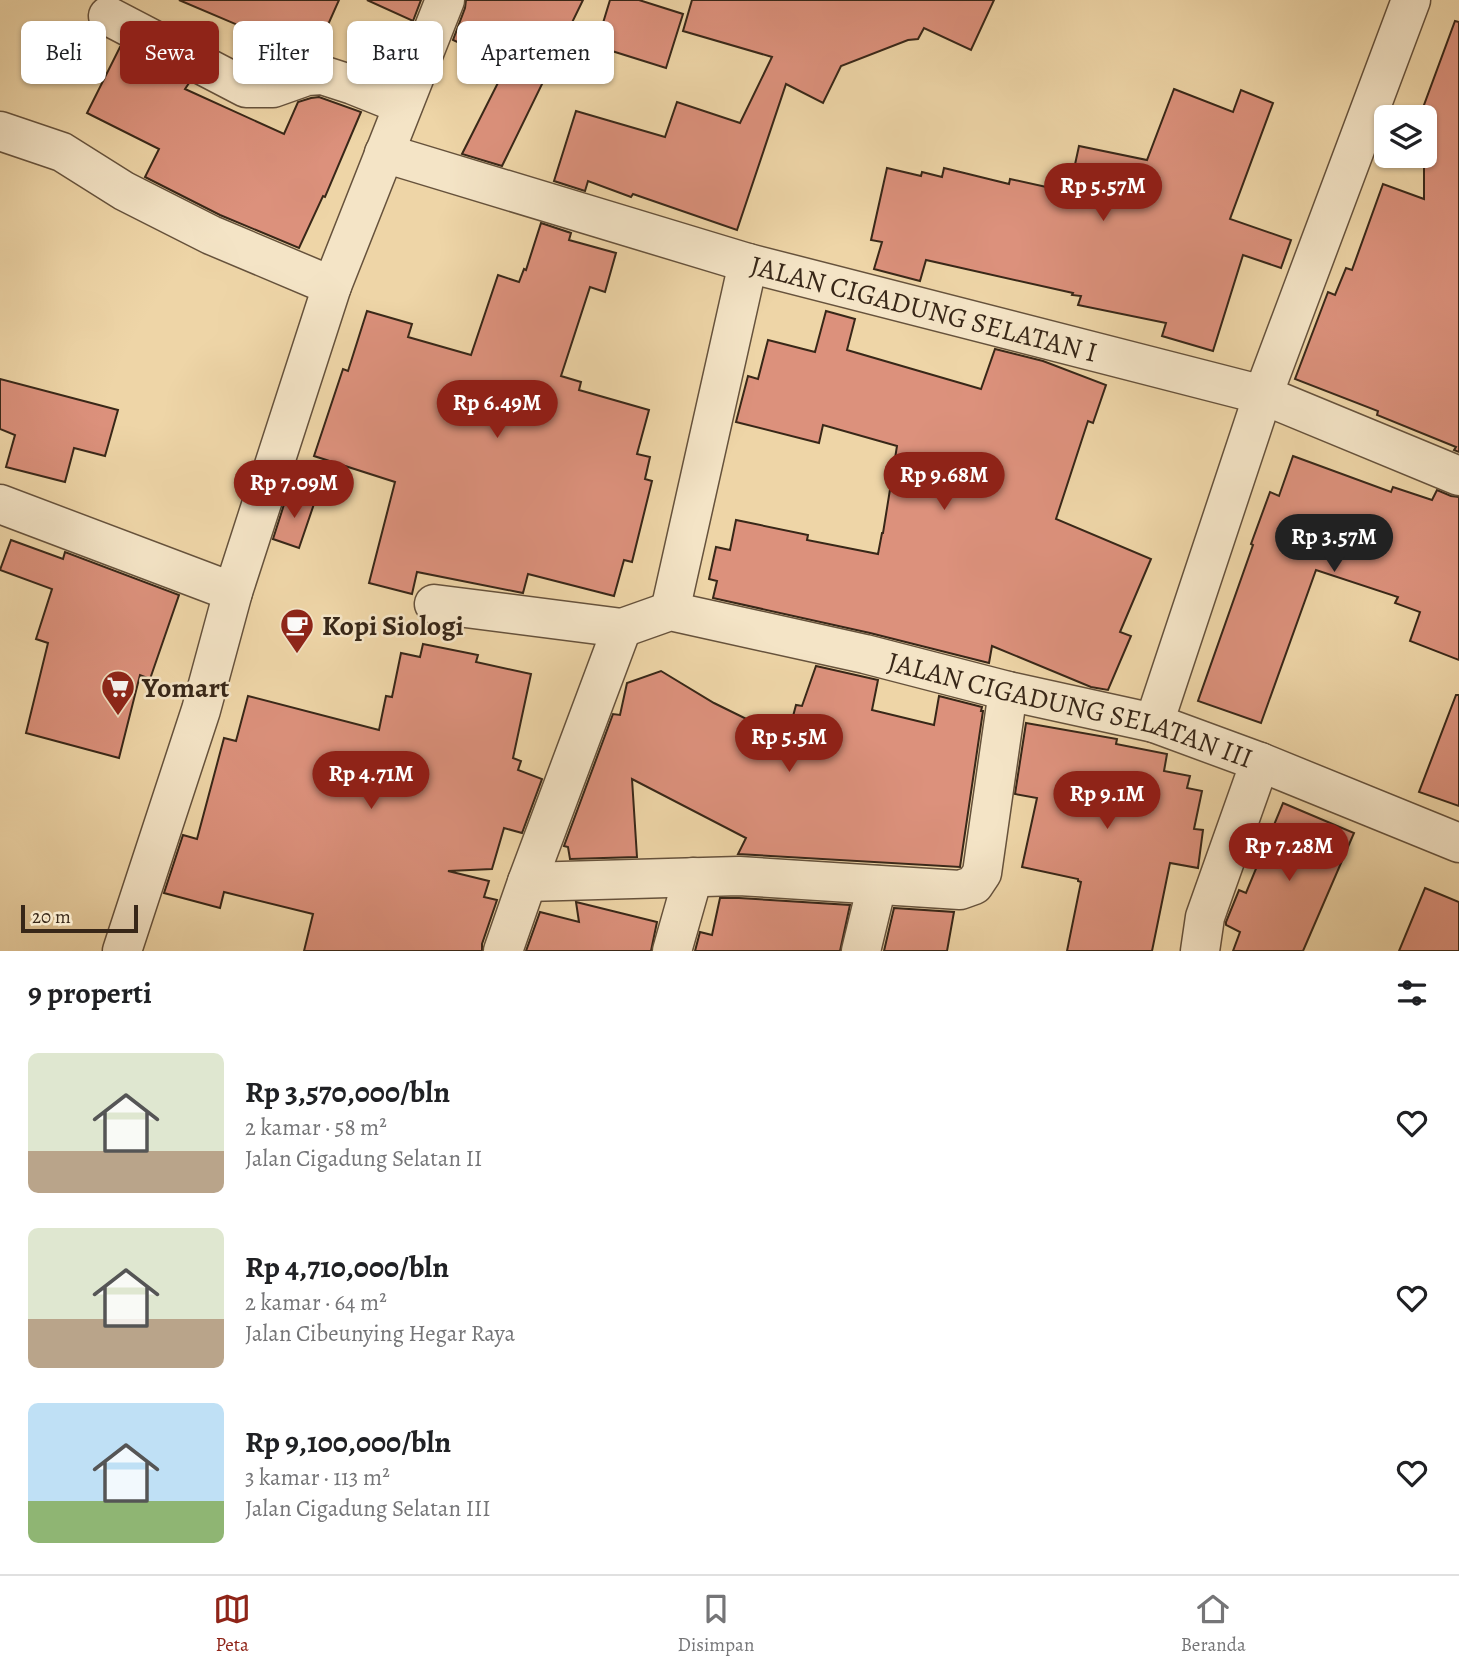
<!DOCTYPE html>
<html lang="id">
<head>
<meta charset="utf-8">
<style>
	body { margin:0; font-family:Alegreya,serif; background:#f6f6f6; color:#202124; height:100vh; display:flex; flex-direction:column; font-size:26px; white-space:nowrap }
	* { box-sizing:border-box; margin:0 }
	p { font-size:23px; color:#757577 }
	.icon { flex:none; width:38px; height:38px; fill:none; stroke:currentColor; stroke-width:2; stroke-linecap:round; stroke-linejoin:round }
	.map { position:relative; height:951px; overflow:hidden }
	.side { display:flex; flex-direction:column; background:#fff; flex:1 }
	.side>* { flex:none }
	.guide { position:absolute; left:21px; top:21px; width:700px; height:63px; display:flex; gap:14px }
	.fabs { position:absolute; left:1374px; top:105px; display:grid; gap:14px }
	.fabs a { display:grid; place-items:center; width:63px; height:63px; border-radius:10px; background:#fff; box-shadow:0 2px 5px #0004; font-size:35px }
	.scale { position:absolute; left:21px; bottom:18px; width:117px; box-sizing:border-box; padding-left:7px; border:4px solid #382718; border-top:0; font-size:19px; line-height:24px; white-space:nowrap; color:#382718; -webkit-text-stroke:5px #f4e4c6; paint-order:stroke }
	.price { position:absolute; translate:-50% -60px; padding:0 16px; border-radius:24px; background:#8f2418; color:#fff; font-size:23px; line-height:46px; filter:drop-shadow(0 2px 4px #0008) }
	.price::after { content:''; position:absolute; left:50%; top:42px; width:21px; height:16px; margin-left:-10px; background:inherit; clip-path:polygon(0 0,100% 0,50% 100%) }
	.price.on { background:#222; color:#fff }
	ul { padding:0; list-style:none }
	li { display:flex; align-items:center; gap:21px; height:175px; padding:0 28px }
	li span { display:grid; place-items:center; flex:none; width:196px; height:140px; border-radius:10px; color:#555 }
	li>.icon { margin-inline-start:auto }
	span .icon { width:84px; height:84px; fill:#fffc; stroke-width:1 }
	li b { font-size:30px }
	h2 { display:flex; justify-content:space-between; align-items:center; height:84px; padding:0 28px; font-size:30px }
	.tag { padding:0 24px; border-radius:10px; background:#fff; box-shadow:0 2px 5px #0004; font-size:24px; line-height:63px }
	.tag.on { background:#8f2418; color:#fff }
	.menu { display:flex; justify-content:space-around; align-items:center; height:98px; border-top:2px solid #e0e0e0; background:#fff; font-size:19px; color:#757577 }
	.menu a { display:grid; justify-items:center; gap:4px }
	.menu .on { color:#8f2418 }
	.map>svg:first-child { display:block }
</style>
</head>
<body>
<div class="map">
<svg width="1459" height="951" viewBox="0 0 1459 951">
	<rect width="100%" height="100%" fill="#eed5a7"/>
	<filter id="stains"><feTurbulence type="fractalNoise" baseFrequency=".00286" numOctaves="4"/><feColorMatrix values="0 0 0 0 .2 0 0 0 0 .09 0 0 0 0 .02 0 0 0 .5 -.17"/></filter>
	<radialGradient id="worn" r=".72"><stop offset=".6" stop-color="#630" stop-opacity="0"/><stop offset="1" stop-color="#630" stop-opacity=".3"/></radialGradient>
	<g fill="#dc917c" stroke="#382718" stroke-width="2">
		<path d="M 179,0 L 339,0 L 315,54 L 306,54 Z"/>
		<path d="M 367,0 L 421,0 L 413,21 Z"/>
		<path d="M 466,0 L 583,0 L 502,166 L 462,154 L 507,65 L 453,40 L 465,8 Z"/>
		<path d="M 610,0 L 639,0 L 683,14 L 666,68 L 596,46 Z"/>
		<path d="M 692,0 L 994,0 L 971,50 L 924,28 L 918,39 L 908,40 L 841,66 L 823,103 L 786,84 L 737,230 L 633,194 L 631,197 L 588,181 L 585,191 L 554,181 L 576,111 L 665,137 L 677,102 L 740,123 L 772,57 L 683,31 Z"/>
		<path d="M 1455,21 L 1459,22 L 1459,452 L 1454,450 L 1456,447 L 1377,415 L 1378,411 L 1295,379 L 1328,292 L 1335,295 L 1346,268 L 1352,270 L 1383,184 L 1424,199 L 1424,105 Z"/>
		<path d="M 120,47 L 189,83 L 185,89 L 284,134 L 298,102 L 311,98 L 319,97 L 361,112 L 325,197 L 323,196 L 299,248 L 220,215 L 145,177 L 159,149 L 87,113 Z"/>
		<path d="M 1174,89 L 1233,112 L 1241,90 L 1273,103 L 1230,219 L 1291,240 L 1281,268 L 1243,255 L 1213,351 L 1162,336 L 1166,323 L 1078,305 L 1081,296 L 1072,295 L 1073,293 L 926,260 L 920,281 L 874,269 L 882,242 L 871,240 L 887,168 L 921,176 L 922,172 L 942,177 L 944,168 L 1009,184 L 1010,179 L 1069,192 L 1079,146 L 1147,160 Z"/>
		<path d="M 541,223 L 571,233 L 569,240 L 616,253 L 605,292 L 590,287 L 561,376 L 581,382 L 579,390 L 649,410 L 637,454 L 650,457 L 645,479 L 652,481 L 632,562 L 624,560 L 614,596 L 528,574 L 523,593 L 417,572 L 412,594 L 369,583 L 395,482 L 314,456 L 343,369 L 348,371 L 367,311 L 412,324 L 408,337 L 471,355 L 498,275 L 519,282 L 524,269 L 526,270 Z"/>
		<path d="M 826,311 L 855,319 L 847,350 L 981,389 L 995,349 L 1043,361 L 1106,385 L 1093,423 L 1088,421 L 1056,519 L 1151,559 L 1120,632 L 1131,636 L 1108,690 L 1091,687 L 992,646 L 989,663 L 870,633 L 713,598 L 717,581 L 709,579 L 716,547 L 730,550 L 736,520 L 808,535 L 807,540 L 878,554 L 882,533 L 883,533 L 897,446 L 823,425 L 819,443 L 736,422 L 748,376 L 758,379 L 768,340 L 815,352 Z"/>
		<path d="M 0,379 L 118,410 L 105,456 L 74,448 L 65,482 L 6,467 L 15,435 L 0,429 Z"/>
		<path d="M 1293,456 L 1391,492 L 1393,487 L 1432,500 L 1437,490 L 1451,496 L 1459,497 L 1459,660 L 1410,641 L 1420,612 L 1395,603 L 1398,597 L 1316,570 L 1261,723 L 1198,701 L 1253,545 L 1251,544 L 1270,492 L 1279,496 Z"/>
		<path d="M 288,492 L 315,501 L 299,548 L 273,539 Z"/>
		<path d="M 11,540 L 63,559 L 65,552 L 179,595 L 150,679 L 140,675 L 119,758 L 26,733 L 48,643 L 36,639 L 52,589 L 0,570 Z"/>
		<path d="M 423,644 L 478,655 L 476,662 L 531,674 L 513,758 L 521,761 L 518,770 L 542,779 L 522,833 L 504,828 L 492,869 L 448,871 L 489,881 L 484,897 L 497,900 L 482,944 L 482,951 L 304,951 L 313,914 L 224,892 L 220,908 L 164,893 L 183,835 L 197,839 L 224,738 L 236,741 L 248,696 L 379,730 L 386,696 L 392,697 L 401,653 L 420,657 Z"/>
		<path d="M 816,666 L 878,680 L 872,710 L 934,725 L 939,696 L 982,707 L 981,711 L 983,711 L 960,867 L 738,854 L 746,838 L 632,779 L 637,857 L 570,859 L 568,847 L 564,846 L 613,714 L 620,715 L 627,683 L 661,671 L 714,703 L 787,739 L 796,705 L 802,706 Z"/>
		<path d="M 1456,695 L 1459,695 L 1459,806 L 1419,792 Z"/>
		<path d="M 1026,723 L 1117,739 L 1116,744 L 1167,754 L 1164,771 L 1190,776 L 1187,788 L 1202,791 L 1194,829 L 1203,830 L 1198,868 L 1170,863 L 1152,951 L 1067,951 L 1081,882 L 1078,881 L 1078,879 L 1022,867 L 1037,798 L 1015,794 Z"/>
		<path d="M 1283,803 L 1354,833 L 1303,951 L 1233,951 L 1240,932 L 1226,925 L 1226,922 L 1239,890 L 1246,893 Z"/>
		<path d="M 1425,888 L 1459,902 L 1459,951 L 1399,951 Z"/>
		<path d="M 720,898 L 739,898 L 850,905 L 840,951 L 695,951 L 700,932 L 712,935 Z"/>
		<path d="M 576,902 L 657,922 L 651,951 L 526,951 L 540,912 L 579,922 Z"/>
		<path d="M 894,908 L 954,912 L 947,951 L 884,951 Z"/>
	</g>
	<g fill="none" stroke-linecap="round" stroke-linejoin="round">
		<g stroke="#66523c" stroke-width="41">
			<g id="minor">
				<path d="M 108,16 L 246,88 L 273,88 L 307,76 L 322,75 L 353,85 L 403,105"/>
				<path d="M 0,131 L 62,152 L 124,191 L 211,235 L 332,286"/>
				<path id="s1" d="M 384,153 L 748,263 L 1263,395 L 1459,476"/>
				<path d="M 0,504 L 233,592"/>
				<path id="s2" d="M 434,604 L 622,628 L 670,611 L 865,654 L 1008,691 L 1154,723 L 1260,762 L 1459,843"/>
				<path d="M 670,611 L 748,263"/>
				<path d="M 1154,723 L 1263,395 L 1411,0"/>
				<path d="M 527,882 L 739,876 L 960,890 L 974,885 L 982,873 L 1008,691"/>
				<path d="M 122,951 L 201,710 L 233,592 L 332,286 L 445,0"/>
				<path d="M 503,951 L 527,882 L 622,628"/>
				<path d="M 672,951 L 693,877"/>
				<path d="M 861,951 L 877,885"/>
				<path d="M 1200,951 L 1205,917 L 1260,762"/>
			</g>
		</g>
		<use href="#minor" stroke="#f4e4c6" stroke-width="38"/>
	</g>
	<defs>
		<g id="cafe-pin" transform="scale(1.75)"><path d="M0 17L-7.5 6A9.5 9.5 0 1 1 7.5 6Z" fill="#8f2418" stroke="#f4e4c6"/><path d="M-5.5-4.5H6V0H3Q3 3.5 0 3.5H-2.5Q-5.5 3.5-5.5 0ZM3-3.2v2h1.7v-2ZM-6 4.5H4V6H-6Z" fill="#fff"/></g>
		<g id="supermarket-pin" transform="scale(1.75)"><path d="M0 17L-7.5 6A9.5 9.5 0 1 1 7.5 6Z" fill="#8f2418" stroke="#f4e4c6"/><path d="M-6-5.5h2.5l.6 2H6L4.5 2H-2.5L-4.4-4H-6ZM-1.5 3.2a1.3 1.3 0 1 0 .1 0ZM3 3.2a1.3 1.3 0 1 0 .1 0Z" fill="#fff"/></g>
	</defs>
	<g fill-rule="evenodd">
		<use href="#cafe-pin" x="297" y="625"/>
		<use href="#supermarket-pin" x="118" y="687"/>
	</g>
	<g text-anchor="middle" stroke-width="5" stroke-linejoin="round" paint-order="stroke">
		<g font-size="28" fill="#382718" stroke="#f4e4c6">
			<text dy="10" stroke="none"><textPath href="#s1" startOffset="562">JALAN CIGADUNG SELATAN I</textPath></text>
			<text dy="10" stroke="none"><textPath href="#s2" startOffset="653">JALAN CIGADUNG SELATAN III</textPath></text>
		</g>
		<g font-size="28" font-weight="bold" fill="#382718" stroke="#f4e4c6" text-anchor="start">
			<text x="322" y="635">Kopi Siologi</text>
			<text x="142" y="697">Yomart</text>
		</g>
	</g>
	<rect width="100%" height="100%" filter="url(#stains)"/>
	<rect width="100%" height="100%" fill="url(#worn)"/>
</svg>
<div class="fabs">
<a><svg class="icon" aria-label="layers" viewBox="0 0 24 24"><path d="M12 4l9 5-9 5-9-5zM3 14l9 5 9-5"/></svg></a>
</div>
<div class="scale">20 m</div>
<b class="price" style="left:1103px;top:223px">Rp 5.57M</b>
<b class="price" style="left:497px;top:440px">Rp 6.49M</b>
<b class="price" style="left:944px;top:512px">Rp 9.68M</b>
<b class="price" style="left:294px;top:520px">Rp 7.09M</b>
<b class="price on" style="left:1334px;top:574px">Rp 3.57M</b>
<b class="price" style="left:789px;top:774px">Rp 5.5M</b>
<b class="price" style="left:371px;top:811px">Rp 4.71M</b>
<b class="price" style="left:1107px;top:831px">Rp 9.1M</b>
<b class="price" style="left:1289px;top:883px">Rp 7.28M</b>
<div class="guide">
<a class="tag">Beli</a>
<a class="tag on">Sewa</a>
<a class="tag">Filter</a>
<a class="tag">Baru</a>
<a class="tag">Apartemen</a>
</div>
</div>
<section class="side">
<h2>9 properti<svg class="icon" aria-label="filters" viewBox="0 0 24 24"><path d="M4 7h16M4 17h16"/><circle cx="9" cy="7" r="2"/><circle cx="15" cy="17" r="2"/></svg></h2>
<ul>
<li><span style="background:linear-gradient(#dfe7d0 70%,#b9a48a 0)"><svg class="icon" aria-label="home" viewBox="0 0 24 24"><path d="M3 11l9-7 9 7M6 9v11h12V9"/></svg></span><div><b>Rp 3,570,000/bln</b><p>2 kamar · 58 m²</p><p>Jalan Cigadung Selatan II</p></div><svg class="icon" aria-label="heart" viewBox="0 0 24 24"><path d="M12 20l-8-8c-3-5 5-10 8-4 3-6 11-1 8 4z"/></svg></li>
<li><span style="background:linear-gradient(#dfe7d0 65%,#b9a48a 0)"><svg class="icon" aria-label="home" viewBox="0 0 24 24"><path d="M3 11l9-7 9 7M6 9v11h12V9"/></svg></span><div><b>Rp 4,710,000/bln</b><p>2 kamar · 64 m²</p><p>Jalan Cibeunying Hegar Raya</p></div><svg class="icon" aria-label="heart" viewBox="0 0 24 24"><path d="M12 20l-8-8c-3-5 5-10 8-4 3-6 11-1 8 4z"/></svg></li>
<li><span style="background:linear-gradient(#bfe0f5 70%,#8fb573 0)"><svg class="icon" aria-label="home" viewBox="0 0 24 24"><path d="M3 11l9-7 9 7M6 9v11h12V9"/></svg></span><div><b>Rp 9,100,000/bln</b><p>3 kamar · 113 m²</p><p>Jalan Cigadung Selatan III</p></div><svg class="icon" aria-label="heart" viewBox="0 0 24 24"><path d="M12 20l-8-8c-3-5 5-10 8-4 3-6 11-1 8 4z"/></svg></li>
</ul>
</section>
<nav class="menu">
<a class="on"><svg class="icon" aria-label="map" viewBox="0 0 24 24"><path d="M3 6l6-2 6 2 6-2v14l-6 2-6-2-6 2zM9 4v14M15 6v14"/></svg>Peta</a>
<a><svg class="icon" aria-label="saved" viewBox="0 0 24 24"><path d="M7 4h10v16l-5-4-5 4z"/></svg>Disimpan</a>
<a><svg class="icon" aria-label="home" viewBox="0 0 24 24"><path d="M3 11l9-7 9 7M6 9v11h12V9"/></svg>Beranda</a>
</nav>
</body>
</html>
